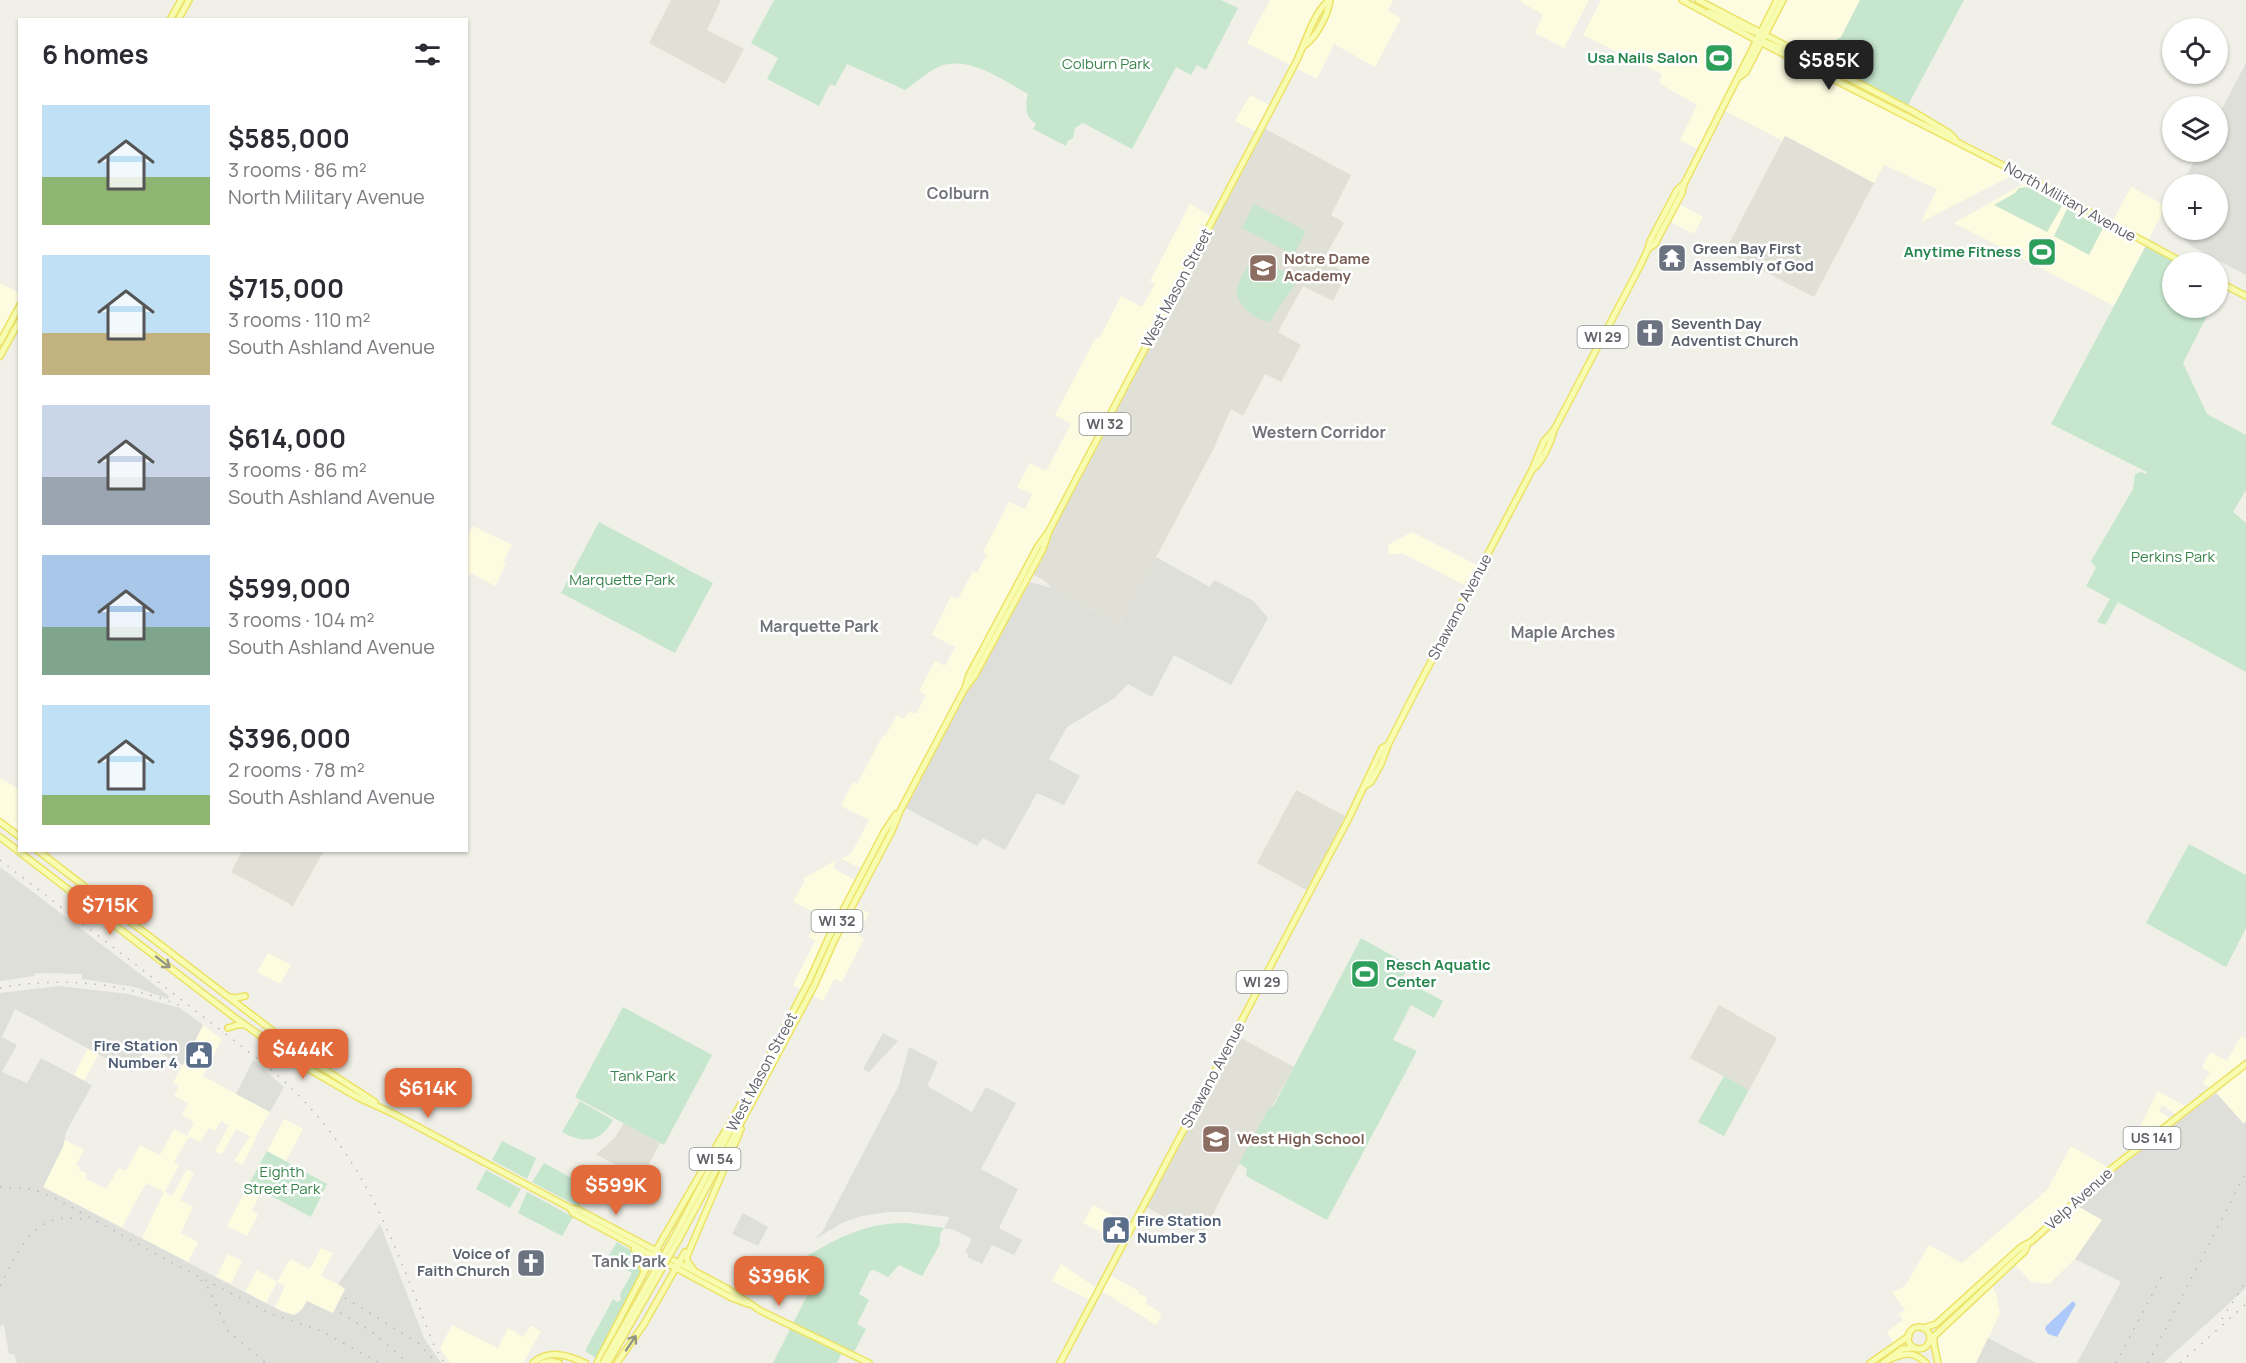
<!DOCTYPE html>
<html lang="en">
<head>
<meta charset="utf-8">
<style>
	body { margin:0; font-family:Manrope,sans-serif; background:#f7f7f7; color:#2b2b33; height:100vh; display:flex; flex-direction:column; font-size:22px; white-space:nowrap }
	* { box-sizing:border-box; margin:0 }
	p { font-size:20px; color:#7c7c81 }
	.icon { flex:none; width:33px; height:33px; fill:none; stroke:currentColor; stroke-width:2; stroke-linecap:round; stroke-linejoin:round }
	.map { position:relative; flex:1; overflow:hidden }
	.details { position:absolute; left:18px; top:18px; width:450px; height:834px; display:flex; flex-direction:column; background:#fff; border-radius:0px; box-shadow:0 2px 4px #0004 }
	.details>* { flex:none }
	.controls { position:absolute; left:2162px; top:18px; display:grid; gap:12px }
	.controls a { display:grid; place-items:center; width:66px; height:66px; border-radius:50%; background:#fff; box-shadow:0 2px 4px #0004; font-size:30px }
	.price { position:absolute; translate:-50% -51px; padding:0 14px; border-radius:12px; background:#e36b3b; color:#fff; font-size:20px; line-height:39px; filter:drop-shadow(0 2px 3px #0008) }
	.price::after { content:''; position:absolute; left:50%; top:36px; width:18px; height:14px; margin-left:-9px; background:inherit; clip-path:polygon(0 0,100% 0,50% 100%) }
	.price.active { background:#222; color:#fff }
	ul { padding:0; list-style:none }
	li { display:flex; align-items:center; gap:18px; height:150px; padding:0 24px }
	li span { display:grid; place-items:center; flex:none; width:168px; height:120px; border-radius:0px; color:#555 }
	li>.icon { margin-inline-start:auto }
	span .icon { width:72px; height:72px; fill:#fffc; stroke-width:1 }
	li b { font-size:26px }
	h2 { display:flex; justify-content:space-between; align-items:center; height:72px; padding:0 24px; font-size:26px }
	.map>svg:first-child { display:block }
</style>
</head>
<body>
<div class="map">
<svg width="2246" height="1363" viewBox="0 0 2246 1363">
	<rect width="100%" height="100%" fill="#f0f0e8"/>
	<g fill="#fdfce0">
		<path d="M 1270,0 L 1393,0 L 1388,11 L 1401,18 L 1375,67 L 1334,44 L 1317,79 L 1247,43 Z"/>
		<path d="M 1521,0 L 1589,0 L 1564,48 L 1535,33 L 1543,15 L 1520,1 Z"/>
		<path d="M 1601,0 L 1682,0 L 2017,173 L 1921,222 L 1937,189 L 1884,165 L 1874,183 L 1786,136 L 1783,141 L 1723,110 L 1701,151 L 1680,140 L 1697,105 L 1659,83 L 1662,74 L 1583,35 Z"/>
		<path d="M 1707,0 L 1860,0 L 1828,65 Z"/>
		<path d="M 1250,95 L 1269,105 L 1255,131 L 1235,121 Z"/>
		<path d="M 2030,180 L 2111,224 L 2131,187 L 2166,206 L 2114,306 L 1954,223 Z"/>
		<path d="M 1677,203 L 1703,217 L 1694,234 L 1667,220 Z"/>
		<path d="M 1190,204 L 1214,218 L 1073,485 L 1038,546 L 875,862 L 867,871 L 841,859 L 851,854 L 869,820 L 841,806 L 853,782 L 857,784 L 883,735 L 885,736 L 897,715 L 904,719 L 909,711 L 916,714 L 926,695 L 919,691 L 935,661 L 945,666 L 955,647 L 932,635 L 951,596 L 958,599 L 973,571 L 977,573 L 987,554 L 983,552 L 1009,502 L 1025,509 L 1032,494 L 1017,487 L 1030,463 L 1046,471 L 1071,424 L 1055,415 L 1095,339 L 1100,337 L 1121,296 L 1142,307 L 1155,284 L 1150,281 Z"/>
		<path d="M 0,283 L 20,293 L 19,305 L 0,342 Z"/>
		<path d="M 473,526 L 512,545 L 503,562 L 506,564 L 495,586 L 471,573 L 468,578 L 467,577 L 467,538 Z"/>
		<path d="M 1412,532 L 1481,567 L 1470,588 L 1402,553 L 1389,555 L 1388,545 Z"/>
		<path d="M 0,778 L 19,789 L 19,837 L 0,822 Z"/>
		<path d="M 836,860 L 833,868 L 860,883 L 850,903 L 869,913 L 858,935 L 864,939 L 842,982 L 834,979 L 823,1001 L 793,985 L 815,941 L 808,937 L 820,915 L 793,902 L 805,880 L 803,879 Z"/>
		<path d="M 268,953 L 291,965 L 280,984 L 257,972 Z"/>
		<path d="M 203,1025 L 222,1039 L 203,1076 L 270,1112 L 255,1138 L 256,1139 L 242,1165 L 234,1161 L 250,1136 L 236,1129 L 222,1154 L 215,1151 L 229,1125 L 221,1121 L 215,1131 L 209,1128 L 200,1142 L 189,1137 L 174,1162 L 179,1165 L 165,1192 L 172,1196 L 187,1169 L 194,1173 L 180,1200 L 193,1207 L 181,1233 L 198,1242 L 188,1262 L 142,1238 L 164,1192 L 146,1183 L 122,1227 L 43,1187 L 65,1140 L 84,1150 L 76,1165 L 80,1167 L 79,1170 L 87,1173 L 85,1178 L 106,1189 L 119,1168 L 126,1171 L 140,1145 L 160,1155 L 174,1129 L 187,1136 L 194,1122 L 182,1115 L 188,1103 L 174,1096 L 179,1086 L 173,1083 Z"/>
		<path d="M 2241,1036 L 2246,1039 L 2246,1059 L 2227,1074 L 2213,1090 L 2203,1083 L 2210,1072 L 2202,1068 L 2210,1052 L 2227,1061 Z"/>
		<path d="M 88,1048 L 99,1054 L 84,1081 L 74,1075 Z"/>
		<path d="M 2246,1068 L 2246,1121 L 2244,1124 L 2216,1093 Z"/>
		<path d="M 2158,1091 L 2185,1106 L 2188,1110 L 2180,1117 L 2162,1105 L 2159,1111 L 2174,1121 L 2132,1149 L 2131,1144 Z"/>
		<path d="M 284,1119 L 303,1129 L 286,1161 L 267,1151 Z"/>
		<path d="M 2071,1146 L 2111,1169 L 2074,1204 L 2103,1220 L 2075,1259 L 2049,1284 L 2031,1282 L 2014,1264 L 2064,1218 L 2074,1205 L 2021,1247 L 1936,1324 L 1914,1329 L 1896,1346 L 1887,1332 L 1903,1320 L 1899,1314 L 1905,1310 L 1892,1292 L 1905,1286 L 1929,1245 L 1962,1263 L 2047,1190 Z"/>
		<path d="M 249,1184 L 262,1191 L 252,1210 L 258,1215 L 247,1236 L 227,1226 Z"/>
		<path d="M 1093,1205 L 1134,1226 L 1124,1244 L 1083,1223 Z"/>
		<path d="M 321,1248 L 333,1253 L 321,1276 L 346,1288 L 333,1313 L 304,1307 L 294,1315 L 275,1308 L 285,1286 L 277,1282 L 266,1303 L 245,1292 L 257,1270 L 277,1282 L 290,1259 L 310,1269 Z"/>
		<path d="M 228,1254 L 242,1261 L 231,1284 L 216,1277 Z"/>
		<path d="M 1061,1264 L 1100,1290 L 1108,1274 L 1139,1291 L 1138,1293 L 1148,1298 L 1145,1303 L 1162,1314 L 1156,1325 L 1100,1290 L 1094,1302 L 1052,1281 Z"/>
		<path d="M 1991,1285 L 1996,1293 L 2000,1313 L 1979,1358 L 1976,1363 L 1938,1363 L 1934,1344 L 1940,1329 Z"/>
		<path d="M 452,1325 L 498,1348 L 508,1328 L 523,1337 L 531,1326 L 541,1331 L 523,1363 L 450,1363 L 440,1348 Z"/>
	</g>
	<g fill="#dfdfda">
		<path d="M 2246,63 L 2246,275 L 2191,246 L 2175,230 L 2217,230 L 2217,184 L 2182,184 L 2199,152 L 2217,152 L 2217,118 Z"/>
		<path d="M 1156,557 L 1210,587 L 1214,580 L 1218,582 L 1254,601 L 1268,618 L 1231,685 L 1174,655 L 1152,697 L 1128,684 L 1115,698 L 1067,727 L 1049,759 L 1080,776 L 1064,805 L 1037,793 L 1005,850 L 983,838 L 977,846 L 902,806 L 965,688 L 1030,582 L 1052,588 L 1120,625 Z"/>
		<path d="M 0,867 L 169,996 L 168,999 L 135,987 L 82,979 L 82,974 L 36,973 L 34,976 L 0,981 Z"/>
		<path d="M 59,986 L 128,994 L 180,1008 L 203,1025 L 183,1065 L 148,1047 L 131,1072 L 15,1009 L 2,1037 L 17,1045 L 2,1072 L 27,1083 L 41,1058 L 92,1085 L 66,1132 L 63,1147 L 43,1187 L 283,1312 L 294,1315 L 300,1312 L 307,1301 L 333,1313 L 345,1289 L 338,1284 L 380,1224 L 424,1338 L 441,1363 L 17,1363 L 14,1354 L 9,1354 L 4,1325 L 0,1326 L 0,993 Z"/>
		<path d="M 883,1033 L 898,1041 L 869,1072 L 863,1069 Z"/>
		<path d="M 909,1047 L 938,1062 L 927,1086 L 972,1112 L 986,1087 L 1016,1103 L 981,1169 L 1018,1189 L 999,1228 L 1022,1240 L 1014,1255 L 992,1245 L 982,1264 L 967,1257 L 969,1254 L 965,1252 L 972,1239 L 952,1229 L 944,1228 L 950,1217 L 909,1212 L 888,1212 L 862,1216 L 844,1222 L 813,1240 L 822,1232 L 892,1098 L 899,1085 Z"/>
		<path d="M 253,1060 L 284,1087 L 270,1112 L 236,1094 Z"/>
		<path d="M 2216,1093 L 2244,1124 L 2246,1121 L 2246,1288 L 2163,1363 L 2077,1363 L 2121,1282 L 2075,1259 L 2102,1220 L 2074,1204 L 2136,1152 Z"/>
		<path d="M 743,1213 L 768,1227 L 758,1246 L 732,1234 Z"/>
		<path d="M 1988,1338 L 2036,1363 L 1976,1363 Z"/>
	</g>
	<g fill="#e0e0d6">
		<path d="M 671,0 L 721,0 L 707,30 L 744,49 L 725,84 L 649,43 Z"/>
		<path d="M 1262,127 L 1351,175 L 1331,215 L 1344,223 L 1323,260 L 1347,273 L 1333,301 L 1303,286 L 1278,332 L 1301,345 L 1281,382 L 1265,374 L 1243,416 L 1231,409 L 1213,450 L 1120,625 L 1052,588 L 1045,581 L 1030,573 Z"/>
		<path d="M 1785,136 L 1874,183 L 1814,297 L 1725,251 Z"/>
		<path d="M 1296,790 L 1349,818 L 1310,892 L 1257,863 Z"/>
		<path d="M 242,851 L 323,850 L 324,851 L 292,907 L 288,903 L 231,872 Z"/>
		<path d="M 1719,1005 L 1777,1038 L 1749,1090 L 1690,1058 Z"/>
		<path d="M 1234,1034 L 1294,1067 L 1225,1190 L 1202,1237 L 1144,1206 Z"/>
		<path d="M 624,1123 L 660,1143 L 641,1179 L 596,1154 L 614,1139 Z"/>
	</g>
	<g fill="#c6e6cd">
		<path d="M 774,0 L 1221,0 L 1238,8 L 1206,70 L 1197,65 L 1191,75 L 1176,67 L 1132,149 L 1083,123 L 1075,128 L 1073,138 L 1068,141 L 1066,146 L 1033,129 L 1036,124 C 1025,117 1025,106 1028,94 C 1003,80 966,53 936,68 C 925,74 915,83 905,90 L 847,64 L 835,86 L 830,84 L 819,106 L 767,79 L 778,58 L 751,43 Z"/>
		<path d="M 1860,0 L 1964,0 L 1908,105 L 1828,65 L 1836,40 L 1841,37 Z"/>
		<path d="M 2028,187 L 2062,206 L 2047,232 L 1994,205 L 2015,193 L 2019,188 Z"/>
		<path d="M 1254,204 L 1306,231 L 1294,255 L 1242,228 Z"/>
		<path d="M 2067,209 L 2103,228 L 2089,255 L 2054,236 Z"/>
		<path d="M 2147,244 L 2182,262 L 2172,262 L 2172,308 L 2211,308 L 2183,363 L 2207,414 L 2246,435 L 2246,490 L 2233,512 L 2246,523 L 2246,672 L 2118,602 L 2105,625 L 2097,622 L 2110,599 L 2086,586 L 2096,568 L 2091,561 L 2133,489 L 2135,474 L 2141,472 L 2146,474 L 2147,472 L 2051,424 Z"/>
		<path d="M 1252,260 L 1283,271 L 1294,277 L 1296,283 L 1269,322 C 1257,320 1241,309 1237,295 C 1235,286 1246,267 1252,260 Z"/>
		<path d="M 599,522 L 713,583 L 675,653 L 561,593 Z"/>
		<path d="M 2189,844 L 2246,875 L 2246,928 L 2226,967 L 2146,923 Z"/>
		<path d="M 1361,938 L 1409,965 L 1402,979 L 1443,1001 L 1434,1018 L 1411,1005 L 1393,1040 L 1417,1051 L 1327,1220 L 1246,1176 L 1247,1169 L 1239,1163 L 1269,1108 L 1274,1105 Z"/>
		<path d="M 623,1007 L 712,1055 L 664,1145 L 575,1097 Z"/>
		<path d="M 1724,1076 L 1749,1090 L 1724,1136 L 1698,1122 Z"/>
		<path d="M 580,1101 L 613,1120 C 600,1143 584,1144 562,1132 Z"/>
		<path d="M 502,1141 L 536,1158 L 527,1179 L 492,1160 Z"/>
		<path d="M 267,1151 L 327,1184 L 311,1217 L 249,1184 Z"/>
		<path d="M 544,1163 L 590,1188 L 579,1207 L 532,1182 Z"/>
		<path d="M 486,1170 L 521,1189 L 510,1208 L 476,1189 Z"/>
		<path d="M 527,1192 L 573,1217 L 562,1236 L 518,1213 Z"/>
		<path d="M 907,1223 L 944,1228 L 940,1234 L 940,1244 L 922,1276 L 899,1265 L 888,1277 L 874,1270 L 870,1271 L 859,1294 L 869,1300 L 857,1324 L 866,1329 L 854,1352 L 844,1348 L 837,1363 L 773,1363 L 816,1278 L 801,1267 L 792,1267 C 798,1259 807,1256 816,1251 C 847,1233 871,1223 907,1223 Z"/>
		<path d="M 617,1242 L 640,1256 L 640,1272 L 597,1359 L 585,1351 L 613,1299 L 617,1302 L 621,1300 L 620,1294 L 632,1273 L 607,1259 Z"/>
	</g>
	<path fill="#adc9fc" d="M 2073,1301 L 2076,1304 L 2057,1337 L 2048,1334 L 2045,1329 L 2046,1326 Z"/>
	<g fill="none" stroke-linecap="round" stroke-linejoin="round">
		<g stroke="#ece265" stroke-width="8">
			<g id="major">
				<path d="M 1682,0 L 1756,40 L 2022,175 L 2182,262"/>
				<path d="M 1698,0 L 1912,111 L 1949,133 L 1955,139"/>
				<path d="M 1709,12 L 1761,35"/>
				<path d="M 170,20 L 181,0"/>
				<path d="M 178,20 L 189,0"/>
				<path d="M 1763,41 L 1804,59"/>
				<path d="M 1305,45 C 1317,36 1328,15 1330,0"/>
				<path d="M 1738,78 L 1746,72 L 1783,0"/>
				<path d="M 1648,249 L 1655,244 L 1682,193 L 1684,184 L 1777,0"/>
				<path d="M 2217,281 L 2246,296"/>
				<path d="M 0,342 L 20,305"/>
				<path d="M 0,356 L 20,320"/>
				<path d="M 1532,470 C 1543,461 1551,443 1554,430"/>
				<path d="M 966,687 L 975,675 L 1043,549 L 1049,531 L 1073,485 L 1296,62 C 1306,42 1312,15 1329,0"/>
				<path d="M 1365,786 L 1371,782 L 1381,764 L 1388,745 L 1413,696 L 1532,470 L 1544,441 L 1554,430 L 1639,268 L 1648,249 L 1650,241 L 1677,190 L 1684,184"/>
				<path d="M 0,822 L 20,837"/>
				<path d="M 0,837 L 234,1017 L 300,1064 L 357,1097 L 392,1113 L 570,1208 L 579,1210 L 728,1289 L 761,1311 L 869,1363"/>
				<path d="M 37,850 L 312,1061 L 375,1102"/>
				<path d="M 229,997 L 236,998 L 245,996"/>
				<path d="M 228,1028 L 237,1025 L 243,1025"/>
				<path d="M 570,1208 L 573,1213 L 732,1298 L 748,1304"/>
				<path d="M 674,1237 L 809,981 L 829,937 L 884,832 L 896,814"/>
				<path d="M 679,1239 L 814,986 L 835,939 L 892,831 L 900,811 L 965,688 L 969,675 L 1038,546 L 1049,531"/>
				<path d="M 634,1249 L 642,1256 L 643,1269"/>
				<path d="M 693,1269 L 687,1261 L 687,1256 L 741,1129"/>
				<circle cx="1919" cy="1338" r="11"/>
				<path d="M 1923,1328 L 1936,1324 L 2021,1247 L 2032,1241 L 2111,1169 L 2246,1064"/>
				<path d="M 1934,1336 L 1934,1344 L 1938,1363"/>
				<path d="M 1930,1340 L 2025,1251 L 2027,1245"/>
				<path d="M 1888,1360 C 1904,1353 1912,1350 1926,1363"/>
				<path d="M 533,1363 C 549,1349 567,1355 585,1363"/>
				<path d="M 542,1363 L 551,1361 L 559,1363"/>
				<path d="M 597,1363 L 651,1259 L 742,1102"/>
				<path d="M 617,1363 L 644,1324 L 685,1252"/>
				<path d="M 1060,1363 L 1349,818 L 1382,748 L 1388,745"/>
				<path d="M 1870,1363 L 1909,1336"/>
				<path d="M 1883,1363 L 1902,1349 L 1915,1348"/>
			</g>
		</g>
		<use href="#major" stroke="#f8fcb1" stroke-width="5"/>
		<g stroke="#b8b8b9" stroke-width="1.5" stroke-dasharray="1.5 8" stroke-linecap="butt">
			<path d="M 0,860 L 262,1062 C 360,1142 389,1230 433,1343 L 444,1363"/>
			<path d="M 0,988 C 58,976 131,983 185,1008"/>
			<path d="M 0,1187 L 32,1189 L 51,1196 L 165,1259 L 269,1313 L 321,1331 L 380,1363"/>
			<path d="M 201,1280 L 209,1289 L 228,1331 L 266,1363"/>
			<path d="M 0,1286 C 20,1248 34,1209 85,1220"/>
			<path d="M 345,1298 L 418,1343 L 437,1363"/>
			<path d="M 340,1313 L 371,1331 L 408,1363"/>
			<path d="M 2222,1319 L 2246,1281"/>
			<path d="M 2116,1363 L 2162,1276"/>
			<path d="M 2148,1363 L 2246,1172"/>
			<path d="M 2180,1363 L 2246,1304"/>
		</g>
		<g stroke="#ece265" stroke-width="8" stroke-linecap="butt">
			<g id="major-bridge">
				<path d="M 603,1363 L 674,1237"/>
				<path d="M 608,1363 L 679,1239"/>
			</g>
		</g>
		<use href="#major-bridge" stroke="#f8fcb1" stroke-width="5"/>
	</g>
	<defs><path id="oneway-shaft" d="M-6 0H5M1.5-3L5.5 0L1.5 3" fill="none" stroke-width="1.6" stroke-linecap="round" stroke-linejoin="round" transform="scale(1.5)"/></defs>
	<g stroke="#959781">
		<use href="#oneway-shaft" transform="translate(163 962) rotate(38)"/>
		<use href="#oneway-shaft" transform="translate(631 1343) rotate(-56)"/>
	</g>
	<defs>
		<g id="stadium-square" transform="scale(1.5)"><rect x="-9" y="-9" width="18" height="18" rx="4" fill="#2e9e5b" stroke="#fff"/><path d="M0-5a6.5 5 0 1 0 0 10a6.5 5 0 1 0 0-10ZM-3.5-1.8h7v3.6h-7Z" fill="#fff"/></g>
		<g id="temple-square" transform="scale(1.5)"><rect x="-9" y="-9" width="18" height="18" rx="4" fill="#6b7280" stroke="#fff"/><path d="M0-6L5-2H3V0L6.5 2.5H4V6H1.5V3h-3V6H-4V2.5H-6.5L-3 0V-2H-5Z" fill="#fff"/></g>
		<g id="school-square" transform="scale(1.5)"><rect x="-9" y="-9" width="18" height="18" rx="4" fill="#8d6e63" stroke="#fff"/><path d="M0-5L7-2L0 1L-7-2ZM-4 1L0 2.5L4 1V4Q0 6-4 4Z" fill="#fff"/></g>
		<g id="church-square" transform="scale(1.5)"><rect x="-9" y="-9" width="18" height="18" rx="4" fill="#6b7280" stroke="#fff"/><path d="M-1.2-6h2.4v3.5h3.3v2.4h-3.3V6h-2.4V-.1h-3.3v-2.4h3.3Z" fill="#fff"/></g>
		<g id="civic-square" transform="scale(1.5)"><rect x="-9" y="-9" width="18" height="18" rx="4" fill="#5c6f8a" stroke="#fff"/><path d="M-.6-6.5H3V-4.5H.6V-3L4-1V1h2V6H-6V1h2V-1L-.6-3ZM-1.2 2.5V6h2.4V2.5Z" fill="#fff"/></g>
	</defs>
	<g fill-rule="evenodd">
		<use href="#stadium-square" x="1719" y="58"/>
		<use href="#stadium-square" x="2042" y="252"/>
		<use href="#temple-square" x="1672" y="258"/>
		<use href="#school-square" x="1263" y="268"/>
		<use href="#church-square" x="1650" y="333"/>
		<use href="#stadium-square" x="1365" y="974"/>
		<use href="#civic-square" x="199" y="1055"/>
		<use href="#school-square" x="1216" y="1139"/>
		<use href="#civic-square" x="1116" y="1230"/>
		<use href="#church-square" x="531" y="1263"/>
	</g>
	<g text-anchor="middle" stroke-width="5" stroke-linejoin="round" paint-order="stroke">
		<g fill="#fff" stroke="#8f9095" stroke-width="1.5">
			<rect x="1577.5" y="326" width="51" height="22" rx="4.5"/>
			<rect x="1079.5" y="413" width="51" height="22" rx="4.5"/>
			<rect x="811.5" y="910" width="51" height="22" rx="4.5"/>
			<rect x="1236.5" y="971" width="51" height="22" rx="4.5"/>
			<rect x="2123.5" y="1127" width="57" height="22" rx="4.5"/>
			<rect x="689.5" y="1148" width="51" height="22" rx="4.5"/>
		</g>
		<g font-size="14" font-weight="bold" fill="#5f6167">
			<text x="1603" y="342">WI 29</text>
			<text x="1105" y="429">WI 32</text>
			<text x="837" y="926">WI 32</text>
			<text x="1262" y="987">WI 29</text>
			<text x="2152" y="1143">US 141</text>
			<text x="715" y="1164">WI 54</text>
		</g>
		<g font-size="15" font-weight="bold" fill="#27864d" stroke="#fff" text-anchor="end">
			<text x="1698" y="63">Usa Nails Salon</text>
			<text x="2021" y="257">Anytime Fitness</text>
			<text x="1386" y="970" text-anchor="start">Resch Aquatic<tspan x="1386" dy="17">Center</tspan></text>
		</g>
		<g font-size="15" fill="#39844c" stroke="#fff">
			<text x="1106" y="69">Colburn Park</text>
			<text x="2173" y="562">Perkins Park</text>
			<text x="622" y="585">Marquette Park</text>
			<text x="643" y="1081">Tank Park</text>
			<text x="282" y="1177">Eighth<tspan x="282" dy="17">Street Park</tspan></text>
		</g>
		<g font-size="15" fill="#5f6167" stroke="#fff">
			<text transform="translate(2070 202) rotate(29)" y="5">North Military Avenue</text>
			<text transform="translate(1177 288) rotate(-62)" y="5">West Mason Street</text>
			<text transform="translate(1460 607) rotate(-62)" y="5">Shawano Avenue</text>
			<text transform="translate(762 1072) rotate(-62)" y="5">West Mason Street</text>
			<text transform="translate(1213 1075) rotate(-62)" y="5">Shawano Avenue</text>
			<text transform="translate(2079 1199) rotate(-42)" y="5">Velp Avenue</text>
		</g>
		<g font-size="15" font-weight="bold" fill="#5b616d" stroke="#fff" text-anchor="start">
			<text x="1693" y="254">Green Bay First<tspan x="1693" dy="17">Assembly of God</tspan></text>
			<text x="1671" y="329">Seventh Day<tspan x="1671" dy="17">Adventist Church</tspan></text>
			<text x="510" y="1259" text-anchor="end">Voice of<tspan x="510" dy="17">Faith Church</tspan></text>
		</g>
		<g font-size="15" font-weight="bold" fill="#785e54" stroke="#fff" text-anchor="start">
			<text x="1284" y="264">Notre Dame<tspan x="1284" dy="17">Academy</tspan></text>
			<text x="1237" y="1144">West High School</text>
		</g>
		<g font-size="15" font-weight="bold" fill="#4e5e75" stroke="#fff" text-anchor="end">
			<text x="178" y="1051">Fire Station<tspan x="178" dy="17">Number 4</tspan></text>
			<text x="1137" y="1226" text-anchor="start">Fire Station<tspan x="1137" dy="17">Number 3</tspan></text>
		</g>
		<g font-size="16" font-weight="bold" fill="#707379" stroke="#fff">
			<text x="958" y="199">Colburn</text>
			<text x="1319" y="438">Western Corridor</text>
			<text x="819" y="632">Marquette Park</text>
			<text x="1563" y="638">Maple Arches</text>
			<text x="629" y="1267">Tank Park</text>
		</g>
	</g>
</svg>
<div class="controls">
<a><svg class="icon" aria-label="locate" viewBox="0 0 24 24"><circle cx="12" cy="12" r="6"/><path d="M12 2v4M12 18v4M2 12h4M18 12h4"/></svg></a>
<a><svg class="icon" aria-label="layers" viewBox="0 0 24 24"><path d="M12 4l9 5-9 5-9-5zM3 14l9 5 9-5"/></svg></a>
<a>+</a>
<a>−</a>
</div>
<b class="price active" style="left:1829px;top:91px">$585K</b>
<b class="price" style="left:110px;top:936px">$715K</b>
<b class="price" style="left:303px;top:1080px">$444K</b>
<b class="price" style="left:428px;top:1119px">$614K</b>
<b class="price" style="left:616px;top:1216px">$599K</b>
<b class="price" style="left:779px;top:1307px">$396K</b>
<section class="details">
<h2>6 homes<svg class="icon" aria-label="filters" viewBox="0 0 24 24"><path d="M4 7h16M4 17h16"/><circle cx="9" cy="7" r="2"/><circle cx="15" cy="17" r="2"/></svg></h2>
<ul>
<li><span style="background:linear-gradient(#bfe0f5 60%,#8fb573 0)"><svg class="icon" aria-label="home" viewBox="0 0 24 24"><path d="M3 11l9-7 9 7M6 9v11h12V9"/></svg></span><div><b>$585,000</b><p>3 rooms · 86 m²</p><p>North Military Avenue</p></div></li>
<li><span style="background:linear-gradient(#bfe0f5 65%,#c2b280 0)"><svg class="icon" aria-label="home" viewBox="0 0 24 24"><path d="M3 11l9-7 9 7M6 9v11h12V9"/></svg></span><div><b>$715,000</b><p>3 rooms · 110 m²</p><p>South Ashland Avenue</p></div></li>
<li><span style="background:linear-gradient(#c9d6e8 60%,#9aa5b1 0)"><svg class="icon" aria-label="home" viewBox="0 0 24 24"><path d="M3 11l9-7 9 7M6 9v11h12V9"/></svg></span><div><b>$614,000</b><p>3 rooms · 86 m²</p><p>South Ashland Avenue</p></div></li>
<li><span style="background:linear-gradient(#a9c7e8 60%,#7fa58c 0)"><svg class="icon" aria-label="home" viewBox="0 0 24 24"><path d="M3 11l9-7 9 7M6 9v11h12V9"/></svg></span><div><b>$599,000</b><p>3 rooms · 104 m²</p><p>South Ashland Avenue</p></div></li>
<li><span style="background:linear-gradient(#bfe0f5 75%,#8fb573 0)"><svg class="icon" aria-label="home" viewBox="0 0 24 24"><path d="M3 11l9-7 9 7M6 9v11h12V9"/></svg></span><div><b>$396,000</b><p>2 rooms · 78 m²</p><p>South Ashland Avenue</p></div></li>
</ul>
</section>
</div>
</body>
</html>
